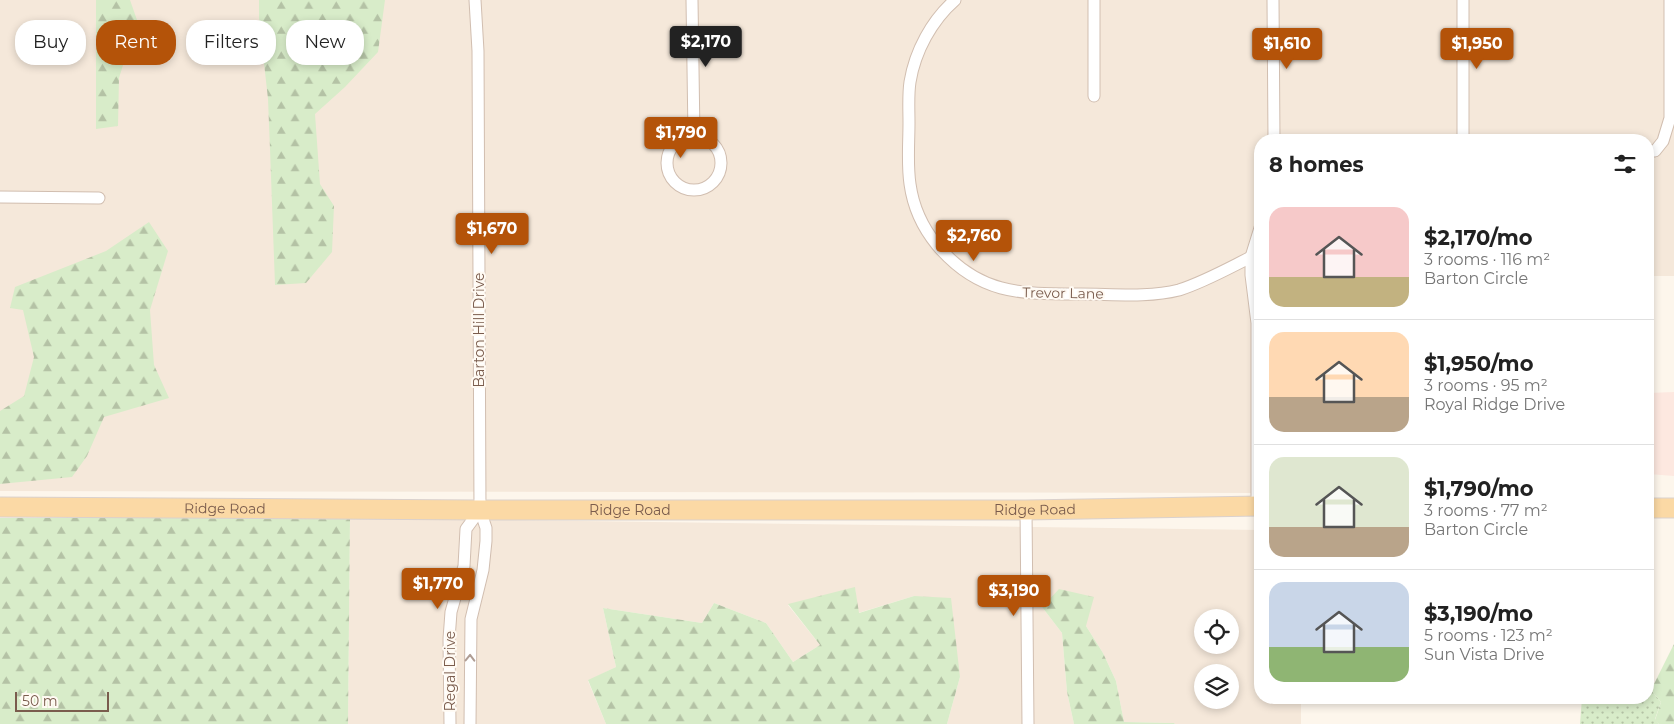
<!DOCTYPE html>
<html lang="en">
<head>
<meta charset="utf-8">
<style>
	body { margin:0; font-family:Montserrat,sans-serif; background:#f6f6f6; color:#222; height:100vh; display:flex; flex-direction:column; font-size:19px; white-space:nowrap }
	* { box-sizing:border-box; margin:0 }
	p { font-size:16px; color:#767676 }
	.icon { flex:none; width:28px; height:28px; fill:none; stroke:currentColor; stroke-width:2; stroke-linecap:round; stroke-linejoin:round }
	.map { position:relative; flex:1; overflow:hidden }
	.drawer { position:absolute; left:1254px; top:134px; width:400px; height:570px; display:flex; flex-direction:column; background:#fff; border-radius:20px; box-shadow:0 2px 8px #0003 }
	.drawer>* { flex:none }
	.top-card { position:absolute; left:15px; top:20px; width:475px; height:45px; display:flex; gap:10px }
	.controls { position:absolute; left:1194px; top:609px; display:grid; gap:10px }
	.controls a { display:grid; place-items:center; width:45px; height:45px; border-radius:50%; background:#fff; box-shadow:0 2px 8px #0003; font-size:25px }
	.scale { position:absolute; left:15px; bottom:12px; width:94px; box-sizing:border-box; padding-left:5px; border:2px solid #7a5c4d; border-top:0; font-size:14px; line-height:18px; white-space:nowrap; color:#7a5c4d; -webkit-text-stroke:4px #fffaf3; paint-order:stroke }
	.price { position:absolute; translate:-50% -42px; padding:0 11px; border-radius:5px; background:#b45309; color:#fff; font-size:16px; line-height:32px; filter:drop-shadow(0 1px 2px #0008) }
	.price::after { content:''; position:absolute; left:50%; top:30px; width:15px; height:11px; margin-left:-8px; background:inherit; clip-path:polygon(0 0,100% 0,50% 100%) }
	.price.selected { background:#222; color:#fff }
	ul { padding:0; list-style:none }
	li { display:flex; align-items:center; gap:15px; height:125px; padding:0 15px }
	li+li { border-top:1px solid #e0e0e0 }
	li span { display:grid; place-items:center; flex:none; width:140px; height:100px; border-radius:15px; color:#555 }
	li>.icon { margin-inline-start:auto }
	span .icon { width:60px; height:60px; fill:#fffc; stroke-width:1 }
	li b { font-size:21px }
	h2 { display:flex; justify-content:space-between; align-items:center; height:60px; padding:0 15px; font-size:21px }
	.pill { padding:0 18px; border-radius:20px; background:#fff; box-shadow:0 2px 8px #0003; font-size:18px; line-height:45px }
	.pill.selected { background:#b45309; color:#fff }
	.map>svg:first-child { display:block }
</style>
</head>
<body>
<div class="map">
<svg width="1674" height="724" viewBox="0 0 1674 724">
	<defs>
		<pattern id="grass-dots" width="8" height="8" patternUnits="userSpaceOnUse" patternTransform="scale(1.25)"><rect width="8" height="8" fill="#d8ecc9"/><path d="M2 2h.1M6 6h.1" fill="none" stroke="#b4c2a5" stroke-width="1.8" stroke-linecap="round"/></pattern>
		<pattern id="forest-firs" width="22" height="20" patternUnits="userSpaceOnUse" patternTransform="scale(1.25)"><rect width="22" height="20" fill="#d8ecc9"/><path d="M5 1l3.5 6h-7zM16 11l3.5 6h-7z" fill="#b4c2a5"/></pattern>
	</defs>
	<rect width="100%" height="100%" fill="#fdf6ec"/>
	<g fill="#f5e8da" fill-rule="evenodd">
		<path d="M 0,0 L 1674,0 L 1674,276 L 1648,276 L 1648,140 L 1260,140 L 1260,493 L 0,491 Z"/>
		<path d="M 350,518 L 1260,530 L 1260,698 L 1301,698 L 1301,724 L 1175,724 L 1174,723 L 1124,722 L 1116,681 L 1103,653 L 1086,626 L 1042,607 L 1062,633 L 1067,692 L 1074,724 L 947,724 L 960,677 L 914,596 L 858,613 L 855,588 L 788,605 L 820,645 L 793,662 L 766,623 L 714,603 L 702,623 L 603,608 L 616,667 L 588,681 L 606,724 L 348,724 ZM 1202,618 L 1230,618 L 1230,645 L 1202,645 ZM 1202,672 L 1230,672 L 1230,700 L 1202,700 Z"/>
	</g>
	<path fill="#fde8e0" d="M 1674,392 L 1674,476 L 1648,474 L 1648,393 Z"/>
	<path fill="url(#grass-dots)" d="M 1648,690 L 1651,690 L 1661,702 L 1655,719 L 1659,724 L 1580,724 L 1582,698 L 1648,698 Z"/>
	<g fill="url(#forest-firs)">
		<path d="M 96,0 L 130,0 L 137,20 L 119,78 L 118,126 L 96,129 Z"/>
		<path d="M 259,0 L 385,0 L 378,52 L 345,87 L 315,114 L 320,184 L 334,206 L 332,252 L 306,283 L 275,285 L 270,149 L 268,99 L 259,18 Z"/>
		<path d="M 149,222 L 168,251 L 150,310 L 154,365 L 169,398 L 104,417 L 87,456 L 72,477 L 0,484 L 0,411 L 24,396 L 34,357 L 23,310 L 10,308 L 15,287 L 106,251 Z"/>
		<path d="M 0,518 L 350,518 L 348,724 L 0,724 Z"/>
		<path d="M 855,587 L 859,613 L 914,596 L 951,598 L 960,677 L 947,724 L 606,724 L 588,680 L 616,667 L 603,608 L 702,623 L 714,603 L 766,623 L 793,662 L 820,645 L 788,604 Z"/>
		<path d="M 1059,589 L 1094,597 L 1086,626 L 1103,653 L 1116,681 L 1124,722 L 1174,723 L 1175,724 L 1074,724 L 1067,692 L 1062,633 L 1042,607 Z"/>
		<path d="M 1674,644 L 1674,724 L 1659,724 L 1655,720 L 1661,702 L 1651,690 Z"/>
	</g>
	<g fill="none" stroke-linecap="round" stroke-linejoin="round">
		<g stroke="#d1beb0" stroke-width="13">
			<g id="minor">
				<path d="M 692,0 L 694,136"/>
				<path d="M 955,0 C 932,20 915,51 910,82 C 908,95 909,109 909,123 C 909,143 907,164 910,184 C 913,206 923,228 937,245 C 979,295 1021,294 1081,294 C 1112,294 1148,298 1179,290 C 1204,282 1227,269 1251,257"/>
				<path d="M 1094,0 L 1094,96"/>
				<path d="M 1273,0 L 1274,140"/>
				<path d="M 1463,0 L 1463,140"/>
				<circle cx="694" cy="163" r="27"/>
				<path d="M 1648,151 L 1655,151 L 1663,141 L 1670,118 L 1670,0"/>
				<path d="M 0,197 L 99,198"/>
				<path d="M 1257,506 L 1257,323 L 1251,275 L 1251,257 L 1260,228"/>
				<path d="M 1026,510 L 1028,724"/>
				<path d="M 450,724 L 449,639 L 451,612 L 464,566 L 466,529 L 480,510"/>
				<path d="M 470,724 L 471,619 L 483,570 L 486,541 L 486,528 L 480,510 L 478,51 L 475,0"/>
			</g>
		</g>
		<g stroke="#dad1cd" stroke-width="21">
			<g id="primary">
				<path id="s1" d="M 0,507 L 480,510 L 1026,510 L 1260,506"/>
				<path d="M 1648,508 L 1674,508"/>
			</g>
		</g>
		<use href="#minor" stroke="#fff" stroke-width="11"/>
		<use href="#primary" stroke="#fbd9a5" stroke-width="19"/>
	</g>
	<defs><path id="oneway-chevron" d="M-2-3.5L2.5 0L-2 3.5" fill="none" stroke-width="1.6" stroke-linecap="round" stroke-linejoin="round" transform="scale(1.25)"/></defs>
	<use stroke="#af9d94" href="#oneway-chevron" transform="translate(470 658) rotate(-89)"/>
	<g text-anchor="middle" stroke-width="4" stroke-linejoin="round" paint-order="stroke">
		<g font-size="14" fill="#7a5c4d" stroke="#fffaf3">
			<text transform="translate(1063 293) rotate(1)" y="5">Trevor Lane</text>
			<text transform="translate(479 330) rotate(-90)" y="5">Barton Hill Drive</text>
			<text dy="5" stroke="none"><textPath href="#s1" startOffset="225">Ridge Road</textPath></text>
			<text dy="5" stroke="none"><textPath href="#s1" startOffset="630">Ridge Road</textPath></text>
			<text dy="5" stroke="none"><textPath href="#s1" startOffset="1035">Ridge Road</textPath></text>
			<text transform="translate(450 671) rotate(-90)" y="5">Regal Drive</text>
		</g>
	</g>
</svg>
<div class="controls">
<a><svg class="icon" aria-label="locate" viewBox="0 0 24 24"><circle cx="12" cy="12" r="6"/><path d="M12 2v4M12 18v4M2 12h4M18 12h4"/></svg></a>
<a><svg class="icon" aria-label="layers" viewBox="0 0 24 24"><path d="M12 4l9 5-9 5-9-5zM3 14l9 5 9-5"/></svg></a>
</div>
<div class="scale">50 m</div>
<b class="price selected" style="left:706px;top:68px">$2,170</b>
<b class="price" style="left:1287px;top:70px">$1,610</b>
<b class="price" style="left:1477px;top:70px">$1,950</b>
<b class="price" style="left:681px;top:159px">$1,790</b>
<b class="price" style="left:492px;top:255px">$1,670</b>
<b class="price" style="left:974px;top:262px">$2,760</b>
<b class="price" style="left:438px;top:610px">$1,770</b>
<b class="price" style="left:1014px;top:617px">$3,190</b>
<div class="top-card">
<a class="pill">Buy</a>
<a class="pill selected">Rent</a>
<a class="pill">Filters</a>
<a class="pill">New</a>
</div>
<section class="drawer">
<h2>8 homes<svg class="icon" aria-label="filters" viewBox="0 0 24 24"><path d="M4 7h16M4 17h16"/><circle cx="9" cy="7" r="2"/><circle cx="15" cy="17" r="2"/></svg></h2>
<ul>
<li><span style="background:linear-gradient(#f6c9c9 70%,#c2b280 0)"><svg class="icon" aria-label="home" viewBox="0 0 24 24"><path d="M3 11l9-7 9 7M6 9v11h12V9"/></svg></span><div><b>$2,170/mo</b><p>3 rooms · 116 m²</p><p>Barton Circle</p></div></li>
<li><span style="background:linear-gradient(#ffd9b3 65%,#b9a48a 0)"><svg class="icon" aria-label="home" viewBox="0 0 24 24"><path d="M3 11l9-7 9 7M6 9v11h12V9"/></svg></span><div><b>$1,950/mo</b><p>3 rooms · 95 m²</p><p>Royal Ridge Drive</p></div></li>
<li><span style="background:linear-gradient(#dfe7d0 70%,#b9a48a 0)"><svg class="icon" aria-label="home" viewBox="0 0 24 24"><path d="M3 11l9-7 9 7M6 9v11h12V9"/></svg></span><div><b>$1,790/mo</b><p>3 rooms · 77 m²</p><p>Barton Circle</p></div></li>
<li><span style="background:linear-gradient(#c9d6e8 65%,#8fb573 0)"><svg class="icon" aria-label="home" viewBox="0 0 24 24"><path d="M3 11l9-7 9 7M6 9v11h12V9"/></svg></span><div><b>$3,190/mo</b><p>5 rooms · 123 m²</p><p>Sun Vista Drive</p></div></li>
</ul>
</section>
</div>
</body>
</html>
